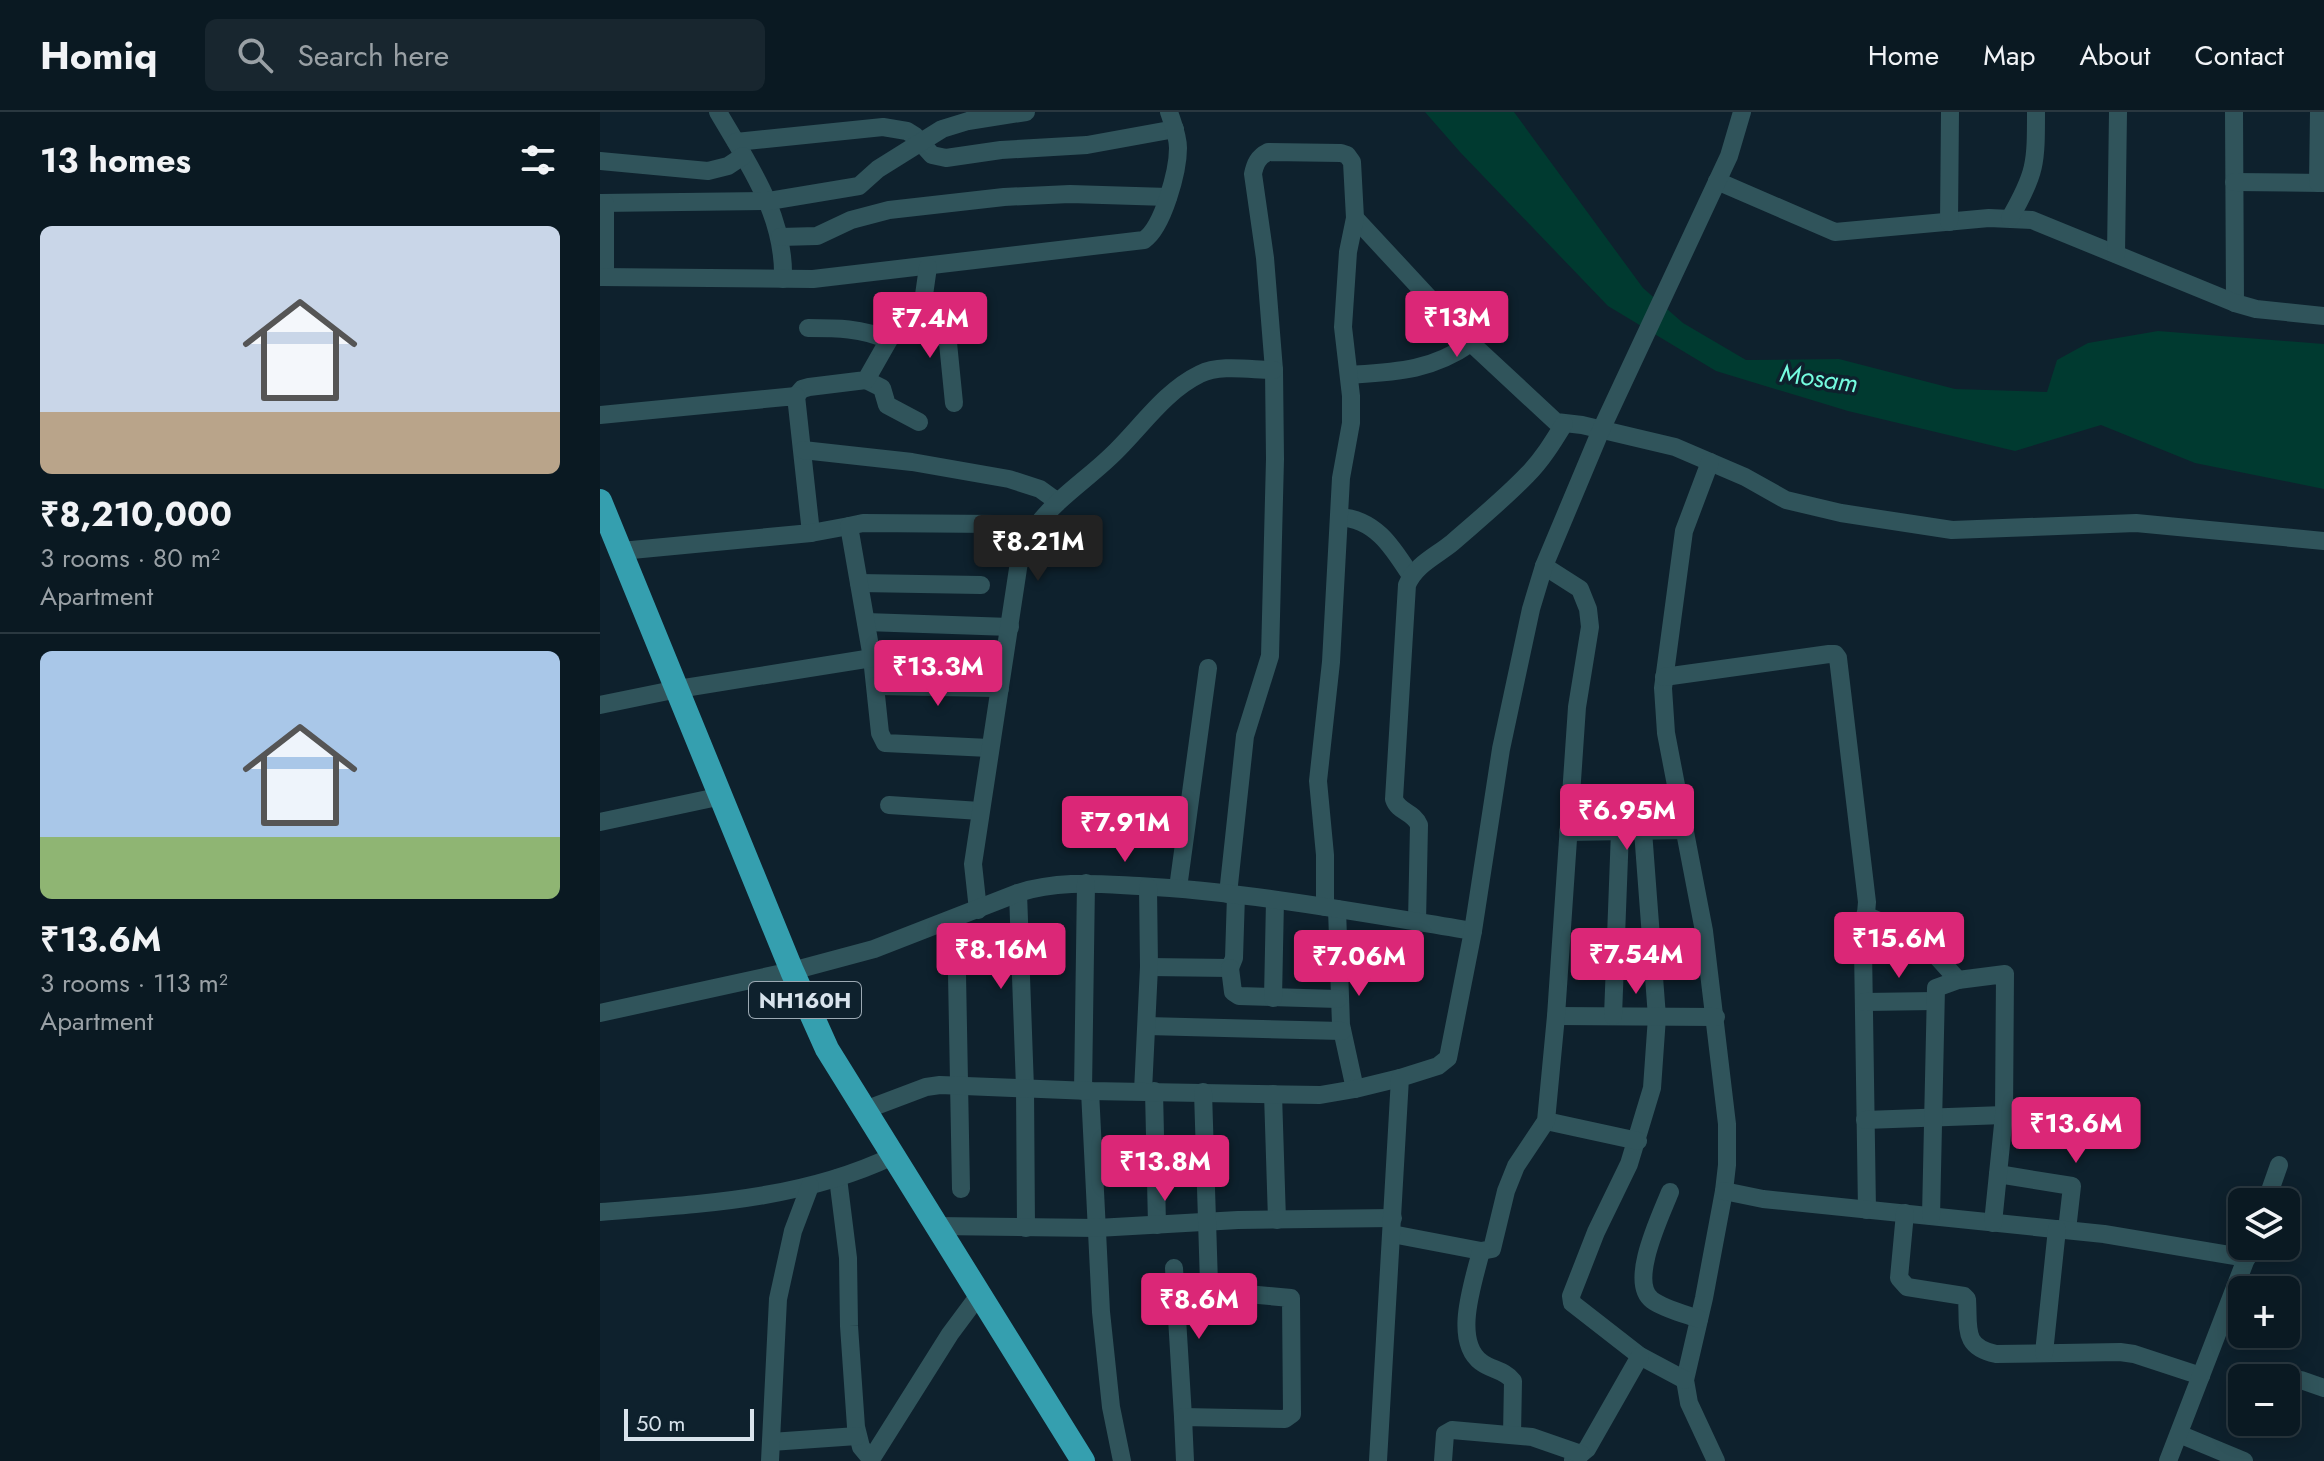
<!DOCTYPE html>
<html lang="en">
<head>
<meta charset="utf-8">
<style>
	body { margin:0; font-family:Jost,sans-serif; background:#18262f; color:#f1f3f6; height:100vh; display:flex; flex-direction:column; font-size:30px; white-space:nowrap }
	* { box-sizing:border-box; margin:0 }
	p { font-size:26px; color:#99a0a5 }
	.icon { flex:none; width:44px; height:44px; fill:none; stroke:currentColor; stroke-width:2; stroke-linecap:round; stroke-linejoin:round }
	.map { position:relative; flex:1; overflow:hidden }
	.side { display:flex; flex-direction:column; background:#0a1922; width:600px }
	.side>* { flex:none }
	.controls { position:absolute; left:1628px; top:1076px; display:grid; gap:16px }
	.controls a { display:grid; place-items:center; width:72px; height:72px; border-radius:12px; background:#0a1922; box-shadow:0 4px 20px #0003,0 0 0 2px #2a3840; font-size:40px }
	.scale { position:absolute; left:24px; bottom:20px; width:130px; box-sizing:border-box; padding-left:8px; border:4px solid #d8e3ec; border-top:0; font-size:22px; line-height:28px; white-space:nowrap; color:#d8e3ec; -webkit-text-stroke:6px #0e212d; paint-order:stroke }
	.price { position:absolute; translate:-50% -68px; padding:0 18px; border-radius:8px; background:#db2777; color:#fff; font-size:26px; line-height:52px; filter:drop-shadow(0 2px 4px #0008) }
	.price::after { content:''; position:absolute; left:50%; top:48px; width:24px; height:18px; margin-left:-12px; background:inherit; clip-path:polygon(0 0,100% 0,50% 100%) }
	.price.selected { background:#222; color:#fff }
	ul { padding:0; list-style:none }
	li { display:grid; align-content:center; gap:16px; height:424px; padding:0 40px }
	li+li { border-top:2px solid #2a3840 }
	li span { display:grid; place-items:center; height:248px; border-radius:12px; color:#555 }
	li>.icon { margin-inline-start:auto }
	span .icon { width:144px; height:144px; fill:#fffc; stroke-width:1 }
	li b { font-size:34px }
	h2 { display:flex; justify-content:space-between; align-items:center; height:96px; padding:0 40px; font-size:34px }
	header { display:flex; align-items:center; gap:48px; box-sizing:border-box; height:112px; padding:0 40px; background:#0a1922; border-bottom:2px solid #2a3840 }
	header strong { font-size:38px }
	nav { display:flex; gap:44px; margin-inline-start:auto; font-size:28px }
	.search { width:560px; height:72px; background:#18262f; display:flex; align-items:center; gap:20px; box-sizing:border-box; padding:0 28px; border-radius:12px; color:#99a0a5; font-size:30px }
	main { display:flex; flex:1; min-height:0 }
	.map>svg:first-child { display:block }
</style>
</head>
<body>
<header>
<strong>Homiq</strong>
<div class="search"><svg class="icon" aria-label="search" viewBox="0 0 24 24"><circle cx="10" cy="10" r="6"/><path d="M15 15l6 6"/></svg>Search here</div>
<nav><a>Home</a><a>Map</a><a>About</a><a>Contact</a></nav>
</header>
<main>
<section class="side">
<h2>13 homes<svg class="icon" aria-label="filters" viewBox="0 0 24 24"><path d="M4 7h16M4 17h16"/><circle cx="9" cy="7" r="2"/><circle cx="15" cy="17" r="2"/></svg></h2>
<ul>
<li><span style="background:linear-gradient(#c9d6e8 75%,#b9a48a 0)"><svg class="icon" aria-label="home" viewBox="0 0 24 24"><path d="M3 11l9-7 9 7M6 9v11h12V9"/></svg></span><div><b>₹8,210,000</b><p>3 rooms · 80 m²</p><p>Apartment</p></div></li>
<li><span style="background:linear-gradient(#a9c7e8 75%,#8fb573 0)"><svg class="icon" aria-label="home" viewBox="0 0 24 24"><path d="M3 11l9-7 9 7M6 9v11h12V9"/></svg></span><div><b>₹13.6M</b><p>3 rooms · 113 m²</p><p>Apartment</p></div></li>
</ul>
</section>
<div class="map">
<svg width="1724" height="1349" viewBox="0 0 1724 1349">
	<rect width="100%" height="100%" fill="#0e212d"/>
	<path fill="#003a30" d="M 825,0 L 914,0 L 1043,176 L 1083,211 L 1146,248 L 1239,247 L 1355,277 L 1447,280 L 1457,248 L 1488,231 L 1558,219 L 1724,232 L 1724,377 L 1595,351 L 1501,313 L 1415,339 L 1248,299 L 1116,259 L 1008,194 L 860,40 Z"/>
	<g fill="none" stroke-linecap="round" stroke-linejoin="round">
		<g stroke="#30545b" stroke-width="18">
			<path d="M 118,0 C 149,53 185,104 183,167"/>
			<path d="M 1634,0 L 1635,191"/>
			<path d="M 136,30 L 283,15 L 307,19 L 315,24 L 332,43 L 346,46 L 401,38 L 487,33 L 575,17"/>
			<path d="M 0,49 L 108,59 L 128,54 L 143,44"/>
			<path d="M 1117,69 L 1235,120 L 1389,106 L 1432,108 L 1635,191 L 1656,197 L 1724,204"/>
			<path d="M 1634,70 L 1724,71"/>
			<path d="M 1718,71 L 1719,0"/>
			<path d="M 0,91 L 169,89 L 259,74 L 278,57 L 342,17 L 368,9 L 426,0"/>
			<path d="M 5,91 L 5,165"/>
			<path d="M 755,106 L 871,231 L 956,310 L 982,313 L 1075,335 L 1145,365 L 1186,388 L 1241,401 L 1352,418 L 1536,411 L 1724,429"/>
			<path d="M 1410,106 C 1436,61 1436,51 1436,0"/>
			<path d="M 1349,110 L 1350,0"/>
			<path d="M 180,125 L 217,124 L 251,108 L 289,98 L 404,85 L 470,82 L 568,85"/>
			<path d="M 1516,142 L 1518,0"/>
			<path d="M 0,165 L 213,167 L 544,128 C 563,115 578,59 578,36 C 578,24 573,12 569,0"/>
			<path d="M 322,197 L 348,231 L 354,291"/>
			<path d="M 208,216 C 236,216 262,216 288,228"/>
			<path d="M 749,263 C 796,260 831,259 871,231"/>
			<path d="M 266,268 L 282,276 L 287,293 L 319,310"/>
			<path d="M 196,284 L 202,277 L 209,275 L 266,268 L 303,203 L 322,197 L 328,155"/>
			<path d="M 0,303 L 196,284 L 211,421"/>
			<path d="M 203,338 L 312,350 L 409,367 L 440,377 L 458,390"/>
			<path d="M 1110,350 L 1084,419 L 1063,576 L 1066,621 L 1104,819 L 1127,1012 L 1127,1053 L 1124,1079 L 1104,1186 L 1085,1268 L 1089,1291 L 1116,1349"/>
			<path d="M 739,405 C 776,407 793,436 811,464"/>
			<path d="M 21,439 L 211,421 L 249,414"/>
			<path d="M 259,471 L 381,473"/>
			<path d="M 266,510 L 410,515"/>
			<path d="M 272,546 L 280,621 L 285,631 L 389,636"/>
			<path d="M 1064,565 L 1229,542 L 1235,542 L 1238,546 L 1267,790 L 1263,836 L 1267,1098"/>
			<path d="M 276,574 L 400,576"/>
			<path d="M 0,593 L 78,577 L 272,546 L 249,414 L 263,411 L 398,412 L 427,428"/>
			<path d="M 289,693 L 380,699"/>
			<path d="M 0,710 L 122,684"/>
			<path d="M 1043,719 L 1057,905 L 1052,976 L 1029,1052 L 996,1120 L 971,1184 L 972,1191 L 1040,1244 L 1085,1268"/>
			<path d="M 968,720 L 1085,718"/>
			<path d="M 578,776 L 608,556"/>
			<path d="M 418,781 L 425,976 L 426,1116"/>
			<path d="M 628,782 L 645,624 L 670,544 L 675,347 L 674,258 L 665,146 L 653,62 C 655,52 658,45 668,40 L 741,41 L 747,43 L 752,50 L 755,106 L 748,140 L 743,215 L 751,284 L 751,311 L 741,366 L 731,550 L 718,669 L 725,743 L 725,795"/>
			<path d="M 737,797 L 741,913 L 755,977"/>
			<path d="M 378,798 L 373,752 L 419,450 C 424,436 429,424 438,412 C 458,386 487,367 510,345 C 540,317 563,280 600,262 C 620,252 652,258 674,258"/>
			<path d="M 1265,803 L 1321,827 L 1358,868"/>
			<path d="M 817,810 L 819,713 C 814,700 798,700 794,687 L 807,473 C 815,453 836,444 852,431 C 877,409 904,387 927,363 C 942,348 953,330 964,312"/>
			<path d="M 549,855 L 630,856 L 634,846 L 636,783"/>
			<path d="M 630,856 L 633,880 L 639,884 L 738,887"/>
			<path d="M 357,862 L 361,1077"/>
			<path d="M 673,886 L 675,788"/>
			<path d="M 1264,890 L 1335,889"/>
			<path d="M 0,901 L 192,859 L 274,837 L 418,781 C 459,768 497,772 539,774 C 651,780 762,801 873,819"/>
			<path d="M 956,904 L 1116,905"/>
			<path d="M 1013,904 L 1020,719"/>
			<path d="M 547,914 L 742,919"/>
			<path d="M 483,979 L 486,771"/>
			<path d="M 490,979 L 501,1200 L 511,1295 L 522,1349"/>
			<path d="M 543,979 L 549,855 L 548,775"/>
			<path d="M 554,979 L 557,1113"/>
			<path d="M 673,982 L 677,1108"/>
			<path d="M 265,998 L 326,975 L 340,973 L 490,979 L 720,983 L 755,977 L 800,966"/>
			<path d="M 1265,1008 L 1404,1003"/>
			<path d="M 946,1009 L 1038,1029"/>
			<path d="M 1398,1062 L 1472,1074 L 1467,1118"/>
			<path d="M 238,1066 L 248,1146 L 249,1214 L 256,1315 L 261,1335 L 271,1347"/>
			<path d="M 1124,1079 L 1163,1087 L 1504,1122 L 1647,1146"/>
			<path d="M 1070,1080 C 1061,1103 1028,1170 1052,1188 C 1064,1197 1085,1202 1099,1207"/>
			<path d="M 1666,1090 L 1679,1053"/>
			<path d="M 0,1100 C 100,1092 201,1088 293,1044"/>
			<path d="M 1305,1101 L 1299,1166 L 1307,1175 L 1364,1184 L 1367,1187 C 1369,1216 1362,1235 1396,1242 L 1520,1240 L 1534,1242 L 1601,1264"/>
			<path d="M 1331,1104 L 1336,876 L 1358,868 L 1405,862 L 1404,1003 L 1393,1111"/>
			<path d="M 336,1114 L 497,1116 L 638,1108 L 793,1106"/>
			<path d="M 792,1122 L 881,1139 L 892,1137 L 906,1079 L 916,1054 L 946,1009 L 956,904 L 977,595 L 990,515 L 988,497 L 980,477 L 944,454"/>
			<path d="M 881,1139 C 874,1169 852,1228 881,1250 C 891,1258 905,1258 913,1269 L 912,1323"/>
			<path d="M 574,1156 L 583,1305"/>
			<path d="M 1444,1241 L 1457,1117"/>
			<path d="M 1701,1268 L 1724,1276"/>
			<path d="M 1579,1322 L 1644,1349"/>
			<path d="M 171,1330 L 257,1324"/>
			<path d="M 973,1348 L 987,1337 L 1040,1244"/>
			<path d="M 170,1349 L 178,1187 L 193,1119 L 210,1074"/>
			<path d="M 270,1349 L 350,1222 L 379,1183"/>
			<path d="M 585,1349 L 583,1305 L 685,1307 L 692,1302 L 691,1186 L 614,1179 L 609,1172 L 603,980"/>
			<path d="M 778,1349 L 800,966 L 838,954 L 848,946 L 873,819 L 901,637 L 931,497 L 944,454 L 1001,318 L 1129,44 L 1142,0"/>
			<path d="M 843,1349 L 845,1322 L 852,1318 L 932,1325 L 981,1342"/>
			<path d="M 1568,1349 L 1651,1134"/>
		</g>
		<path stroke="#359faf" stroke-width="24" d="M 0,389 L 192,859 L 227,937 L 483,1349"/>
	</g>
	<g text-anchor="middle" stroke-width="7" stroke-linejoin="round" paint-order="stroke">
		<rect fill="#0e212d" stroke="#9ba9b3" stroke-width="2" x="149" y="870" width="112" height="36" rx="6"/>
		<g font-size="22" font-weight="bold" fill="#d8e3ec">
			<text x="205" y="896">NH160H</text>
		</g>
		<g font-size="26" font-style="italic" fill="#74fbdf" stroke="#0e212d">
			<text transform="translate(1219 266) rotate(8)" y="9">Mosam</text>
		</g>
	</g>
</svg>
<div class="controls">
<a><svg class="icon" aria-label="layers" viewBox="0 0 24 24"><path d="M12 4l9 5-9 5-9-5zM3 14l9 5 9-5"/></svg></a>
<a>+</a>
<a>−</a>
</div>
<div class="scale">50 m</div>
<b class="price" style="left:857px;top:247px">₹13M</b>
<b class="price" style="left:330px;top:248px">₹7.4M</b>
<b class="price selected" style="left:438px;top:471px">₹8.21M</b>
<b class="price" style="left:338px;top:596px">₹13.3M</b>
<b class="price" style="left:1027px;top:740px">₹6.95M</b>
<b class="price" style="left:525px;top:752px">₹7.91M</b>
<b class="price" style="left:1299px;top:868px">₹15.6M</b>
<b class="price" style="left:401px;top:879px">₹8.16M</b>
<b class="price" style="left:1036px;top:884px">₹7.54M</b>
<b class="price" style="left:759px;top:886px">₹7.06M</b>
<b class="price" style="left:1476px;top:1053px">₹13.6M</b>
<b class="price" style="left:565px;top:1091px">₹13.8M</b>
<b class="price" style="left:599px;top:1229px">₹8.6M</b>
</div>
</main>
</body>
</html>
